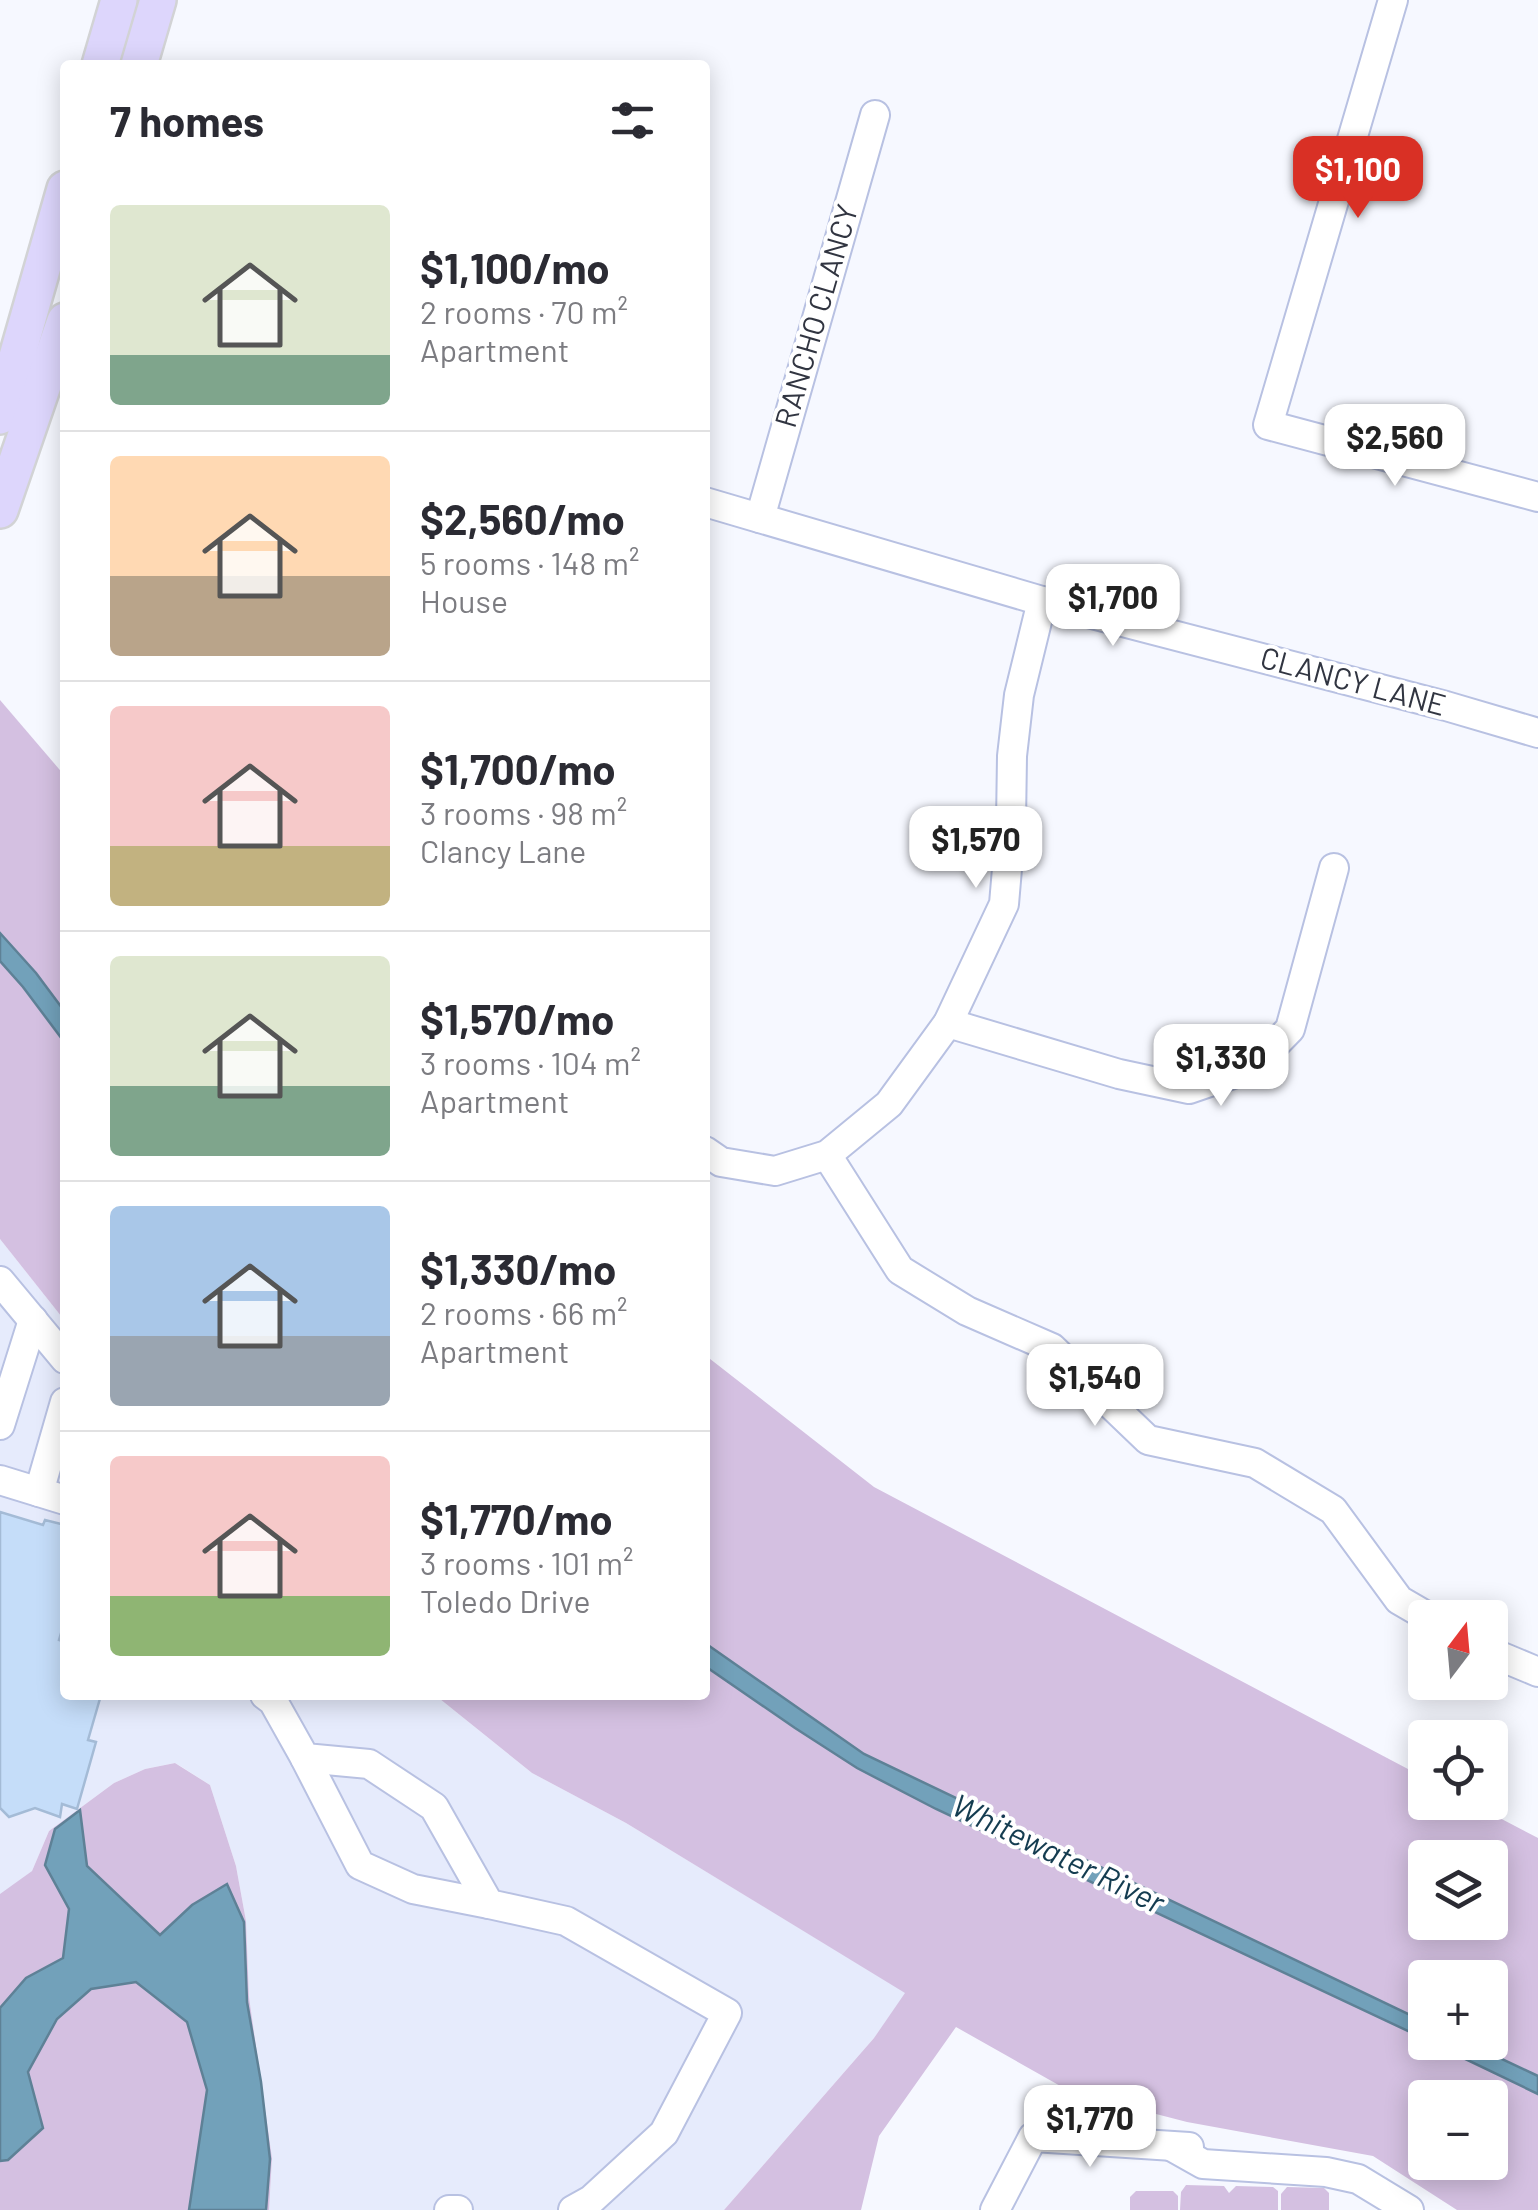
<!DOCTYPE html>
<html lang="en">
<head>
<meta charset="utf-8">
<style>
	body { margin:0; font-family:Barlow,sans-serif; background:#f7f7f7; color:#2b2b33; height:100vh; display:flex; flex-direction:column; font-size:38px; white-space:nowrap }
	* { box-sizing:border-box; margin:0 }
	p { font-size:32px; color:#7c7c81 }
	.icon { flex:none; width:55px; height:55px; fill:none; stroke:currentColor; stroke-width:2; stroke-linecap:round; stroke-linejoin:round }
	.map { position:relative; flex:1; overflow:hidden }
	.details { position:absolute; left:60px; top:60px; width:650px; height:1640px; display:flex; flex-direction:column; background:#fff; border-radius:10px; box-shadow:0 5px 25px #0003 }
	.details>* { flex:none }
	.needle { width:65px; rotate:16deg }
	.controls { position:absolute; left:1408px; top:1600px; display:grid; gap:20px }
	.controls a { display:grid; place-items:center; width:100px; height:100px; border-radius:10px; background:#fff; box-shadow:0 5px 25px #0003; font-size:50px }
	.price { position:absolute; translate:-50% -85px; padding:0 22px; border-radius:20px; background:#fff; color:#222; font-size:32px; line-height:65px; filter:drop-shadow(0 2px 5px #0008) }
	.price::after { content:''; position:absolute; left:50%; top:60px; width:30px; height:22px; margin-left:-15px; background:inherit; clip-path:polygon(0 0,100% 0,50% 100%) }
	.price.current { background:#d93025; color:#fff }
	ul { padding:0; list-style:none }
	li { display:flex; align-items:center; gap:30px; height:250px; padding:0 50px }
	li+li { border-top:2px solid #e1e1e2 }
	li span { display:grid; place-items:center; flex:none; width:280px; height:200px; border-radius:10px; color:#555 }
	li>.icon { margin-inline-start:auto }
	span .icon { width:120px; height:120px; fill:#fffc; stroke-width:1 }
	li b { font-size:42px }
	h2 { display:flex; justify-content:space-between; align-items:center; height:120px; padding:0 50px; font-size:42px }
	.map>svg:first-child { display:block }
</style>
</head>
<body>
<div class="map">
<svg width="1538" height="2210" viewBox="0 0 1538 2210">
	<rect width="100%" height="100%" fill="#f6f8ff"/>
	<path fill="#e6ebfc" d="M 0,1239 L 65,1321 L 65,1695 L 435,1695 L 532,1773 L 626,1823 L 906,1993 L 874,2038 L 724,2210 L 269,2210 L 272,2158 L 249,1997 L 246,1921 L 236,1866 L 210,1785 L 182,1767 L 175,1763 L 145,1769 L 114,1783 L 49,1831 L 32,1871 L 0,1896 Z"/>
	<g fill="#d4c0e1" fill-rule="evenodd">
		<path d="M 0,700 L 65,776 L 65,1321 L 0,1239 Z"/>
		<path d="M 705,1355 L 874,1487 L 1425,1778 L 1425,1802 L 1471,1803 L 1538,1838 L 1538,2210 L 1457,2210 L 1373,2156 L 1187,2122 L 1071,2092 L 956,2027 L 879,2136 L 861,2210 L 724,2210 L 874,2038 L 905,1993 L 626,1823 L 532,1773 L 435,1695 L 705,1695 ZM 1425,1858 L 1490,1858 L 1490,1922 L 1425,1922 ZM 1425,1978 L 1490,1978 L 1490,2042 L 1425,2042 ZM 1425,2098 L 1490,2098 L 1490,2162 L 1425,2162 Z"/>
		<path d="M 175,1763 L 210,1785 L 236,1866 L 246,1921 L 249,1997 L 272,2158 L 269,2210 L 0,2210 L 0,1894 L 32,1871 L 49,1831 L 114,1783 L 145,1769 Z"/>
		<path d="M 1186,2185 L 1224,2186 L 1229,2193 L 1236,2186 L 1273,2187 L 1278,2191 L 1278,2210 L 1180,2210 L 1181,2192 Z"/>
		<path d="M 1287,2187 L 1324,2188 L 1329,2193 L 1329,2210 L 1281,2210 L 1281,2194 Z"/>
		<path d="M 1136,2191 L 1173,2191 L 1178,2196 L 1178,2210 L 1130,2210 L 1130,2197 Z"/>
	</g>
	<g fill="#72a1ba" stroke="#5e8196" stroke-width="2.5">
		<path d="M 0,933 L 36,973 L 65,1012 L 65,1043 L 23,987 L 0,961 Z"/>
		<path d="M 705,1643 L 864,1754 L 1425,2022 L 1425,2039 L 936,1809 L 857,1768 L 795,1728 L 705,1666 Z"/>
		<path d="M 80,1810 L 87,1866 L 160,1935 L 192,1905 L 227,1884 L 244,1922 L 247,2002 L 261,2082 L 270,2159 L 266,2210 L 189,2210 L 207,2090 L 187,2022 L 136,1982 L 91,1989 L 57,2019 L 28,2072 L 43,2128 L 8,2160 L 0,2161 L 0,2008 L 26,1978 L 63,1958 L 69,1909 L 45,1865 L 55,1829 Z"/>
		<path d="M 1432,2043 L 1468,2043 L 1538,2076 L 1538,2094 Z"/>
	</g>
	<path fill="#c5ddf9" stroke="#a4bbd6" stroke-width="2.5" d="M 0,1512 L 43,1525 L 45,1520 L 65,1525 L 65,1620 L 59,1640 L 65,1642 L 65,1695 L 101,1695 L 88,1740 L 96,1742 L 77,1809 L 62,1804 L 60,1817 L 35,1808 L 9,1817 L 0,1808 Z"/>
	<g fill="none" stroke-linecap="round" stroke-linejoin="round">
		<g stroke="#b8c1e2" stroke-width="32">
			<g id="minor">
				<path d="M 1393,0 L 1268,425 L 1538,497"/>
				<path d="M 705,502 L 1042,601 L 1446,706 L 1538,733"/>
				<path d="M 760,518 L 875,115"/>
				<path d="M 948,1023 L 1119,1074 L 1189,1089 L 1253,1067 L 1290,1029 L 1334,868"/>
				<path d="M 705,1151 L 721,1162 L 775,1171 L 827,1155 L 889,1104 L 948,1023 L 1004,904 L 1011,822 L 1012,756 L 1019,695 L 1042,601"/>
				<path d="M 827,1155 L 900,1270 L 967,1311 L 1052,1348 L 1148,1440 L 1255,1463 L 1333,1510 L 1399,1600 L 1430,1618"/>
				<path d="M 0,1281 L 65,1359"/>
				<path d="M 0,1425 L 33,1320"/>
				<path d="M 0,1480 L 65,1500"/>
				<path d="M 39,1492 L 65,1402"/>
				<path d="M 1490,1652 L 1538,1672"/>
				<path d="M 265,1695 L 273,1701 L 305,1758 L 369,1764 L 434,1807 L 489,1904 L 566,1921 L 727,2013 L 664,2133 L 591,2200 L 573,2210"/>
				<path d="M 305,1758 L 360,1865 L 413,1889 L 489,1904"/>
				<path d="M 1171,2146 L 1203,2164 L 1326,2172 L 1358,2179 L 1409,2210"/>
				<path d="M 449,2210 L 458,2210"/>
				<path d="M 995,2210 L 1033,2137 L 1189,2147"/>
			</g>
		</g>
		<g stroke="#d2d3d5" stroke-width="40">
			<g id="major">
				<path d="M 100,65 L 119,0"/>
				<path d="M 139,65 L 158,0"/>
				<path d="M 0,416 L 65,189"/>
				<path d="M 0,510 L 65,321"/>
			</g>
		</g>
		<use href="#minor" stroke="#fff" stroke-width="28"/>
		<use href="#major" stroke="#ddd6fc" stroke-width="35"/>
	</g>
	<g text-anchor="middle" stroke-width="8" stroke-linejoin="round" paint-order="stroke">
		<g font-size="30" fill="#313541" stroke="#fff">
			<text transform="translate(817 316) rotate(-74)" y="10">RANCHO CLANCY</text>
			<text transform="translate(1353 682) rotate(15)" y="10">CLANCY LANE</text>
		</g>
		<g font-size="32" font-style="italic" fill="#143c50" stroke="#fff">
			<text transform="translate(1058 1854) rotate(26)" y="11">Whitewater River</text>
		</g>
	</g>
</svg>
<div class="controls">
<a><svg class="needle" viewBox="-14 -14 28 28"><path d="M0-13l5 13h-10z" fill="#e53935"/><path d="M0 13l5-13h-10z" fill="#7c7c81"/></svg></a>
<a><svg class="icon" aria-label="locate" viewBox="0 0 24 24"><circle cx="12" cy="12" r="6"/><path d="M12 2v4M12 18v4M2 12h4M18 12h4"/></svg></a>
<a><svg class="icon" aria-label="layers" viewBox="0 0 24 24"><path d="M12 4l9 5-9 5-9-5zM3 14l9 5 9-5"/></svg></a>
<a>+</a>
<a>−</a>
</div>
<b class="price current" style="left:1358px;top:221px">$1,100</b>
<b class="price" style="left:1395px;top:489px">$2,560</b>
<b class="price" style="left:1113px;top:649px">$1,700</b>
<b class="price" style="left:976px;top:891px">$1,570</b>
<b class="price" style="left:1221px;top:1109px">$1,330</b>
<b class="price" style="left:1095px;top:1429px">$1,540</b>
<b class="price" style="left:1090px;top:2170px">$1,770</b>
<section class="details">
<h2>7 homes<svg class="icon" aria-label="filters" viewBox="0 0 24 24"><path d="M4 7h16M4 17h16"/><circle cx="9" cy="7" r="2"/><circle cx="15" cy="17" r="2"/></svg></h2>
<ul>
<li><span style="background:linear-gradient(#dfe7d0 75%,#7fa58c 0)"><svg class="icon" aria-label="home" viewBox="0 0 24 24"><path d="M3 11l9-7 9 7M6 9v11h12V9"/></svg></span><div><b>$1,100/mo</b><p>2 rooms · 70 m²</p><p>Apartment</p></div></li>
<li><span style="background:linear-gradient(#ffd9b3 60%,#b9a48a 0)"><svg class="icon" aria-label="home" viewBox="0 0 24 24"><path d="M3 11l9-7 9 7M6 9v11h12V9"/></svg></span><div><b>$2,560/mo</b><p>5 rooms · 148 m²</p><p>House</p></div></li>
<li><span style="background:linear-gradient(#f6c9c9 70%,#c2b280 0)"><svg class="icon" aria-label="home" viewBox="0 0 24 24"><path d="M3 11l9-7 9 7M6 9v11h12V9"/></svg></span><div><b>$1,700/mo</b><p>3 rooms · 98 m²</p><p>Clancy Lane</p></div></li>
<li><span style="background:linear-gradient(#dfe7d0 65%,#7fa58c 0)"><svg class="icon" aria-label="home" viewBox="0 0 24 24"><path d="M3 11l9-7 9 7M6 9v11h12V9"/></svg></span><div><b>$1,570/mo</b><p>3 rooms · 104 m²</p><p>Apartment</p></div></li>
<li><span style="background:linear-gradient(#a9c7e8 65%,#9aa5b1 0)"><svg class="icon" aria-label="home" viewBox="0 0 24 24"><path d="M3 11l9-7 9 7M6 9v11h12V9"/></svg></span><div><b>$1,330/mo</b><p>2 rooms · 66 m²</p><p>Apartment</p></div></li>
<li><span style="background:linear-gradient(#f6c9c9 70%,#8fb573 0)"><svg class="icon" aria-label="home" viewBox="0 0 24 24"><path d="M3 11l9-7 9 7M6 9v11h12V9"/></svg></span><div><b>$1,770/mo</b><p>3 rooms · 101 m²</p><p>Toledo Drive</p></div></li>
</ul>
</section>
</div>
</body>
</html>
